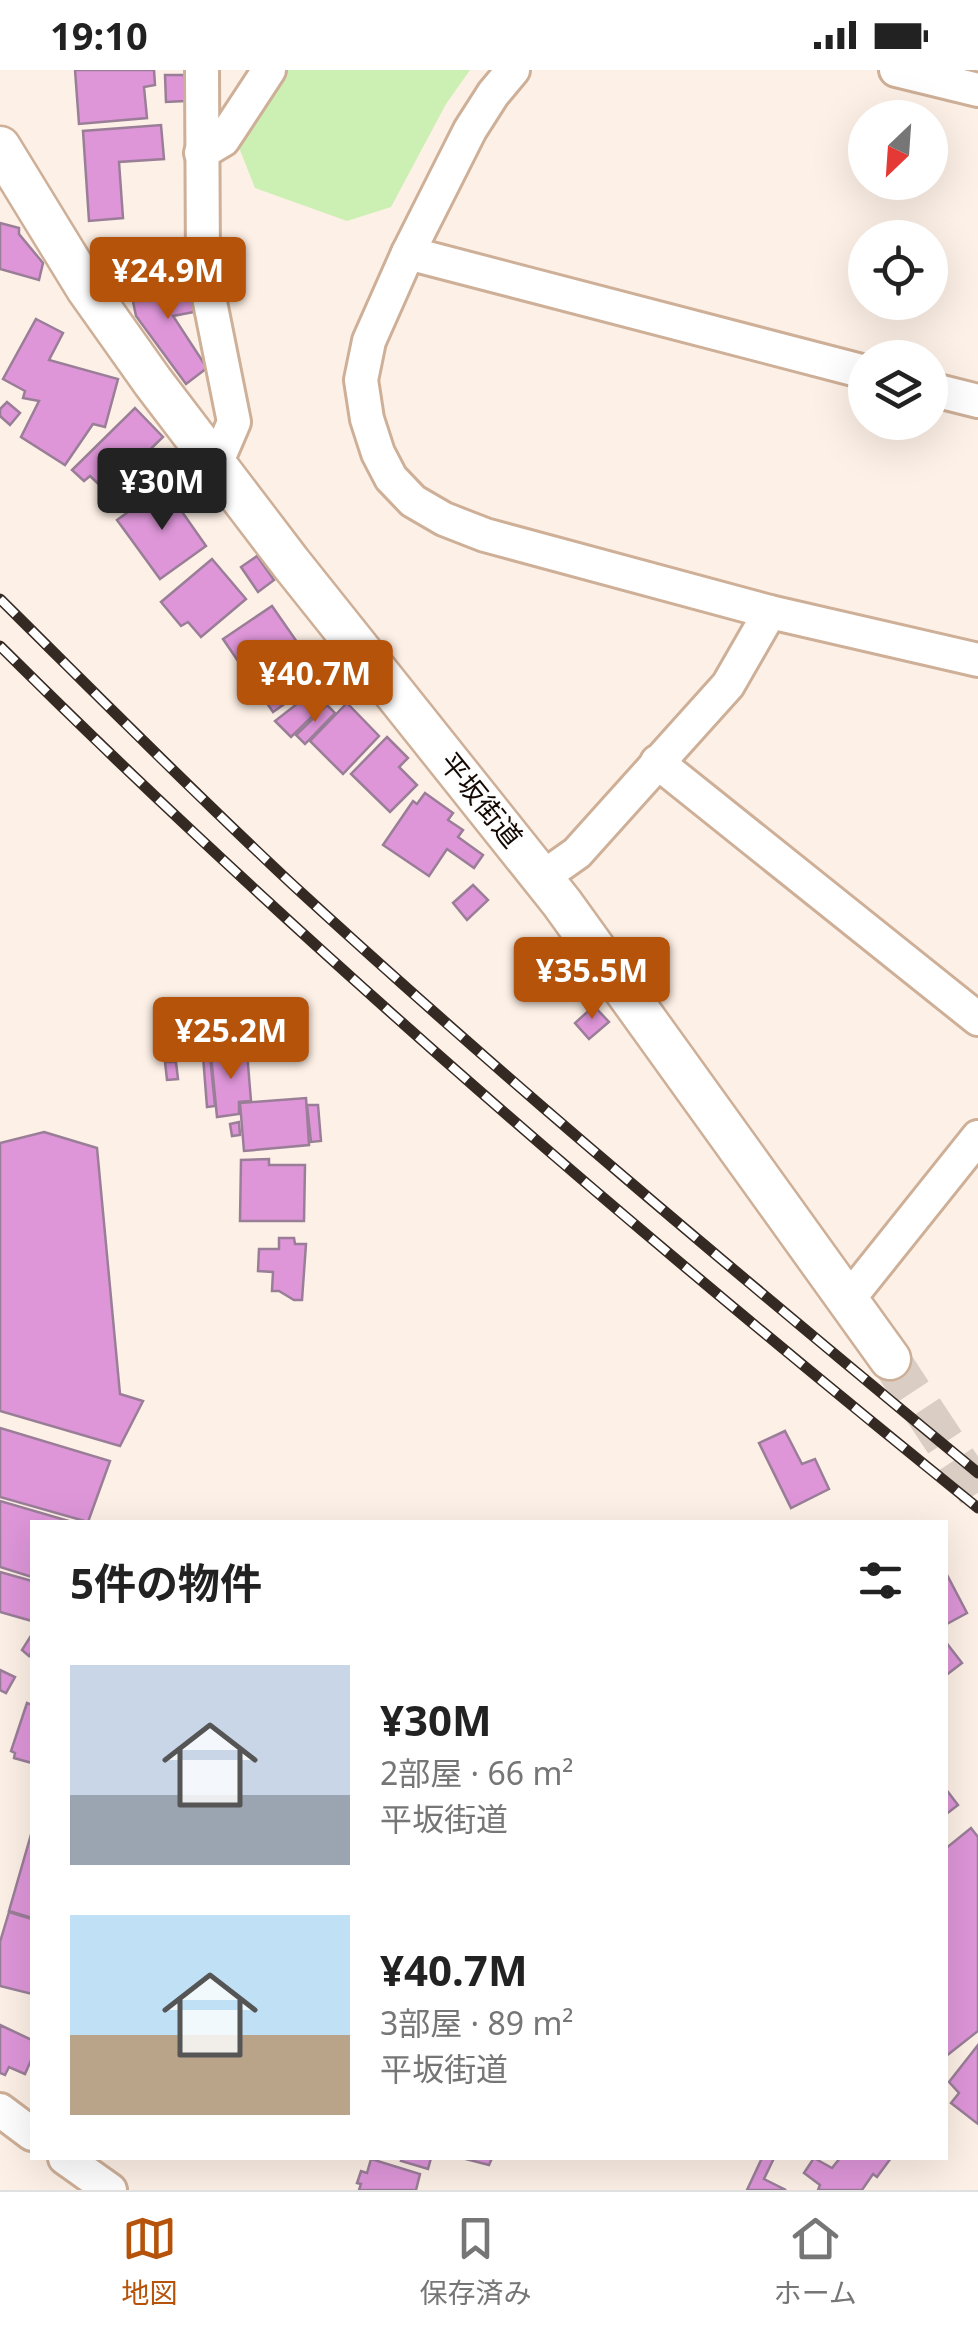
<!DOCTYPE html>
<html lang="ja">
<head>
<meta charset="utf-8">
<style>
	body { margin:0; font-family:"Noto Sans","Noto Sans JP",sans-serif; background:#f6f6f6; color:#222; height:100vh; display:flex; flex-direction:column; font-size:38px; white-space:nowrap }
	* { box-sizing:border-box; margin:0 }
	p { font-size:32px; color:#767676 }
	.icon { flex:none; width:55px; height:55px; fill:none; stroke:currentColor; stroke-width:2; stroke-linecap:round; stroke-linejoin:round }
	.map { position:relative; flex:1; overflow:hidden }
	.side { position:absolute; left:30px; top:1450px; width:918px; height:640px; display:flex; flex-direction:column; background:#fff; border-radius:0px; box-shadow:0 10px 40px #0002 }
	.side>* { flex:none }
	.needle { width:65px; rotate:205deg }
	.controls { position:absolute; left:848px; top:30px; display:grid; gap:20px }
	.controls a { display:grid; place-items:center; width:100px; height:100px; border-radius:50%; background:#fff; box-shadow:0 10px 40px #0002; font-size:50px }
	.price { position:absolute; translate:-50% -85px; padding:0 22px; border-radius:10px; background:#b45309; color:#fff; font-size:32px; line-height:65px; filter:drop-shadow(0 2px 5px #0008) }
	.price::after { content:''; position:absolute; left:50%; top:60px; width:30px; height:22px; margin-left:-15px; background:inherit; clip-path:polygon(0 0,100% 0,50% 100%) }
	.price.selected { background:#222; color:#fff }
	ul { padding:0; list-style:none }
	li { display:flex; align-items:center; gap:30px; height:250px; padding:0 40px }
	li span { display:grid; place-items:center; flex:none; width:280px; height:200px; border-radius:0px; color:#555 }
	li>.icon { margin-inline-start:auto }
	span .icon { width:120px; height:120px; fill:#fffc; stroke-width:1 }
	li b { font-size:42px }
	h2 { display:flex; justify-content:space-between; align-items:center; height:120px; padding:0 40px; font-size:42px }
	.status { display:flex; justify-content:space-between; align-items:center; height:70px; padding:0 50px; background:#fff; direction:ltr }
	.status svg { height:28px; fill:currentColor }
	.tab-bar { display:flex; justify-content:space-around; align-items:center; height:140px; border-top:2px solid #e0e0e0; background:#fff; font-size:28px; color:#767676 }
	.tab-bar a { display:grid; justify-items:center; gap:5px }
	.tab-bar .selected { color:#b45309 }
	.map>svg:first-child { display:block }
</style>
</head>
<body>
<div class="status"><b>19:10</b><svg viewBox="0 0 49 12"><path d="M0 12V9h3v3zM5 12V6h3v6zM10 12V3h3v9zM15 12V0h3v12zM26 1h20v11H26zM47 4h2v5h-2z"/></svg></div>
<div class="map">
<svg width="978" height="2120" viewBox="0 0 978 2120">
	<rect width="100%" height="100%" fill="#fdf0e6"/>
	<path fill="#ccefb3" d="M 281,0 L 470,0 L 446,34 L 391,137 L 347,151 L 255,118 L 238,75 Z"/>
	<g fill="#de96d9" stroke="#9a7e98" stroke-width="2.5">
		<path d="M 75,0 L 154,0 L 155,15 L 144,17 L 147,48 L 79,54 Z"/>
		<path d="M 165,5 L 184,5 L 185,31 L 166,32 Z"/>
		<path d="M 161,55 L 164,89 L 119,92 L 123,148 L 89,151 L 83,61 Z"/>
		<path d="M 0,153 L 19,158 L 19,164 L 43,193 L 39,210 L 0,199 Z"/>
		<path d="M 190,209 L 194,242 L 173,246 L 207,298 L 186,314 L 136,246 L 129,212 Z"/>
		<path d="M 36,249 L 63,263 L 49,290 L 118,309 L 105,357 L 93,354 L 65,395 L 21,367 L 39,331 L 23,328 L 25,321 L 3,309 Z"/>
		<path d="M 7,332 L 20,343 L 10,355 L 0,346 L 0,339 Z"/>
		<path d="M 135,338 L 163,367 L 107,422 L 90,406 L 84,411 L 72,400 Z"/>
		<path d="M 176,382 L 187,396 L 168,412 L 157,398 Z"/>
		<path d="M 164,416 L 206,476 L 160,509 L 117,450 Z"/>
		<path d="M 257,486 L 274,510 L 258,522 L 241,497 Z"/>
		<path d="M 212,489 L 246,529 L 201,567 L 188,552 L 181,556 L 161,532 Z"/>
		<path d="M 272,536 L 322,608 L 273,642 L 223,569 Z"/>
		<path d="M 338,595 L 352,611 L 332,628 L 319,613 Z"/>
		<path d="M 316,619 L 326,633 L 291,667 L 275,651 Z"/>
		<path d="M 347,633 L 379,666 L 343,704 L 310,671 Z"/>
		<path d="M 327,635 L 335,643 L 305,674 L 296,665 Z"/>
		<path d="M 387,667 L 408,688 L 399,697 L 417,715 L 390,742 L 351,704 Z"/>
		<path d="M 425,723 L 453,743 L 448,750 L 463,760 L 458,767 L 483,785 L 474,798 L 447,779 L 429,806 L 383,775 L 413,731 L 417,734 Z"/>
		<path d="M 473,815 L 488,830 L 467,850 L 453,833 Z"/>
		<path d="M 594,936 L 609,952 L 589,969 L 575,953 Z"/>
		<path d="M 227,947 L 230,982 L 194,985 L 192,949 Z"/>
		<path d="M 247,982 L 251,1031 L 239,1032 L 239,1044 L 217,1047 L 211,985 Z"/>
		<path d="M 203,986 L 210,986 L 215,1036 L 207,1037 Z"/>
		<path d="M 165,992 L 176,992 L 178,1009 L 167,1010 Z"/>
		<path d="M 306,1028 L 309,1075 L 244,1081 L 240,1033 Z"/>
		<path d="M 307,1035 L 318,1035 L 321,1071 L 311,1072 Z"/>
		<path d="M 239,1052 L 240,1065 L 232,1066 L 230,1054 Z"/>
		<path d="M 44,1062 L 97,1078 L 120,1324 L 143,1331 L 120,1376 L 0,1341 L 0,1073 Z"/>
		<path d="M 269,1089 L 269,1095 L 305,1095 L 304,1151 L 240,1151 L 241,1090 Z"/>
		<path d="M 279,1168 L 294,1168 L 295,1174 L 306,1174 L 302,1230 L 294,1230 L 279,1221 L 272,1221 L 273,1202 L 258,1201 L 259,1179 L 279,1179 Z"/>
		<path d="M 0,1358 L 110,1391 L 88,1452 L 0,1427 Z"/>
		<path d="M 785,1361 L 802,1394 L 815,1389 L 829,1419 L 791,1438 L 759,1373 Z"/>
		<path d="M 0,1431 L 72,1452 L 32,1452 L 32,1507 L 0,1497 Z"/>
		<path d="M 945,1501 L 967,1543 L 945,1555 Z"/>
		<path d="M 0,1502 L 32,1511 L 32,1551 L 0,1542 Z"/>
		<path d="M 32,1564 L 32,1581 L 29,1586 L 22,1580 Z"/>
		<path d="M 945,1571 L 962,1593 L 945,1606 Z"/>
		<path d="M 0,1600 L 15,1607 L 6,1623 L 0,1620 Z"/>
		<path d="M 27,1633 L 32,1635 L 32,1693 L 14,1688 L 15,1683 L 11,1681 Z"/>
		<path d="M 945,1718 L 958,1735 L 945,1745 Z"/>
		<path d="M 971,1758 L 978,1767 L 978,1961 L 945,1987 L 945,1779 Z"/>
		<path d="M 32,1761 L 32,1848 L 9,1841 Z"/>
		<path d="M 9,1842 L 32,1849 L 32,1924 L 0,1916 L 0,1872 Z"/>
		<path d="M 0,1955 L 32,1970 L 32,1988 L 25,2004 L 9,1997 L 5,2005 L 0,2003 Z"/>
		<path d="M 978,1975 L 978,2054 L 951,2033 L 959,2023 L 949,2012 Z"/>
		<path d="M 402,2088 L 431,2088 L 428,2099 L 401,2091 Z"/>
		<path d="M 462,2088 L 492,2088 L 489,2095 Z"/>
		<path d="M 762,2088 L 774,2088 L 764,2109 L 786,2120 L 747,2120 Z"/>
		<path d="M 814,2088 L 832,2098 L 840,2088 L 891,2088 L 877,2107 L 873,2104 L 862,2120 L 818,2120 L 820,2115 L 804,2103 Z"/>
		<path d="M 371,2089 L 420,2104 L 416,2120 L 359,2120 L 361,2114 L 357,2113 L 361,2101 L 367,2103 Z"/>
	</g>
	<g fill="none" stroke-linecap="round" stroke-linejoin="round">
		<path stroke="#dacec4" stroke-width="40" stroke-dasharray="40 20" stroke-linecap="butt" d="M 890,1289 L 978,1423"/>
		<g stroke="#ceaf97" stroke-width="38">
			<g id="minor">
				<path d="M 202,0 L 203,197 L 234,352 L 216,394"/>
				<path d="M 513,0 L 493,24 L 470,60 L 408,183 L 369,271 L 361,310 L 367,349 L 378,383 L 391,408 L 413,431 L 444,449 L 485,465 L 770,542 L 978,590"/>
				<path d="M 896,0 L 978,20"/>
				<path d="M 201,83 L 223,70 L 269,0"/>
				<path d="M 408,183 L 865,302"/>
				<path d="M 930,319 L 978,331"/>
				<path d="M 657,692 L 978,949"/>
				<path d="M 543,807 L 577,783 L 728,615 L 770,542"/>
				<path d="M 847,1231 L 978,1067"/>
				<path d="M 0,2040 L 32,2064"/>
				<path d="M 65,2088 L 110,2120"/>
			</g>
		</g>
		<g stroke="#ceaf97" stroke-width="45">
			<path id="tertiary" d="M 0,77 L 87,219 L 153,312 L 290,492 L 562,833 L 890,1289"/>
		</g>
		<use href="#minor" stroke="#fff" stroke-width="32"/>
		<use href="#tertiary" stroke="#fff" stroke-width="40"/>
		<g stroke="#352a23" stroke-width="11">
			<g id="rail">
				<path d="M 0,529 C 97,625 193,722 293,815 C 515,1019 746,1211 978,1403"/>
				<path d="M 0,576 C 308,882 640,1165 978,1438"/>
			</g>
		</g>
		<use href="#rail" stroke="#fff" stroke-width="8" stroke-dasharray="22" stroke-linecap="butt"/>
	</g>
	<g text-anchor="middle" stroke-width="9" stroke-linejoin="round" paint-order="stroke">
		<g font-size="28" fill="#140a03" stroke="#fff">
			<text transform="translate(481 730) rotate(51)" y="10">平坂街道</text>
		</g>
	</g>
</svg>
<div class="controls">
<a><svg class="needle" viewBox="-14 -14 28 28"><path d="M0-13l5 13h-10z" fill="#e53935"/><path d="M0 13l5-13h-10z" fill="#767676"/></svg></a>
<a><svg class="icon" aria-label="locate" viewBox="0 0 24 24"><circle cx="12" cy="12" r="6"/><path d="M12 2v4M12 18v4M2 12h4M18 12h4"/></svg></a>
<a><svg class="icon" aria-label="layers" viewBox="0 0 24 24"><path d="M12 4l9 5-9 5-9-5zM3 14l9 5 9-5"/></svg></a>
</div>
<b class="price" style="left:168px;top:252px">¥24.9M</b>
<b class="price selected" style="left:162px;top:463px">¥30M</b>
<b class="price" style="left:315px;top:655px">¥40.7M</b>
<b class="price" style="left:592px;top:952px">¥35.5M</b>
<b class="price" style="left:231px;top:1012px">¥25.2M</b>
<section class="side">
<h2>5件の物件<svg class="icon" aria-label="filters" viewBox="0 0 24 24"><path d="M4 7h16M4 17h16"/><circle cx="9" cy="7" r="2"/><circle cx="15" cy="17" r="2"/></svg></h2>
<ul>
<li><span style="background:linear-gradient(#c9d6e8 65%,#9aa5b1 0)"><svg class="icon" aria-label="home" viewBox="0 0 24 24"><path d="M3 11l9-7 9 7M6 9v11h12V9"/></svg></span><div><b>¥30M</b><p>2部屋 · 66 m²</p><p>平坂街道</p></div></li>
<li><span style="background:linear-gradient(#bfe0f5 60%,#b9a48a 0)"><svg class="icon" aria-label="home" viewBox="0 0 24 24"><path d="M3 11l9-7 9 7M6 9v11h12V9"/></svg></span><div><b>¥40.7M</b><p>3部屋 · 89 m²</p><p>平坂街道</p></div></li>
</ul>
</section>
</div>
<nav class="tab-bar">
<a class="selected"><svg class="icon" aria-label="map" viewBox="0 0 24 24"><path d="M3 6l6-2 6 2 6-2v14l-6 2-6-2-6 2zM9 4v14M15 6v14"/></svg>地図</a>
<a><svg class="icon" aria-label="saved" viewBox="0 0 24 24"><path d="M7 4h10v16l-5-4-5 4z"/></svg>保存済み</a>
<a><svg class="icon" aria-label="home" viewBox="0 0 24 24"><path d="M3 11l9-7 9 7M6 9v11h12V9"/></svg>ホーム</a>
</nav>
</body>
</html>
